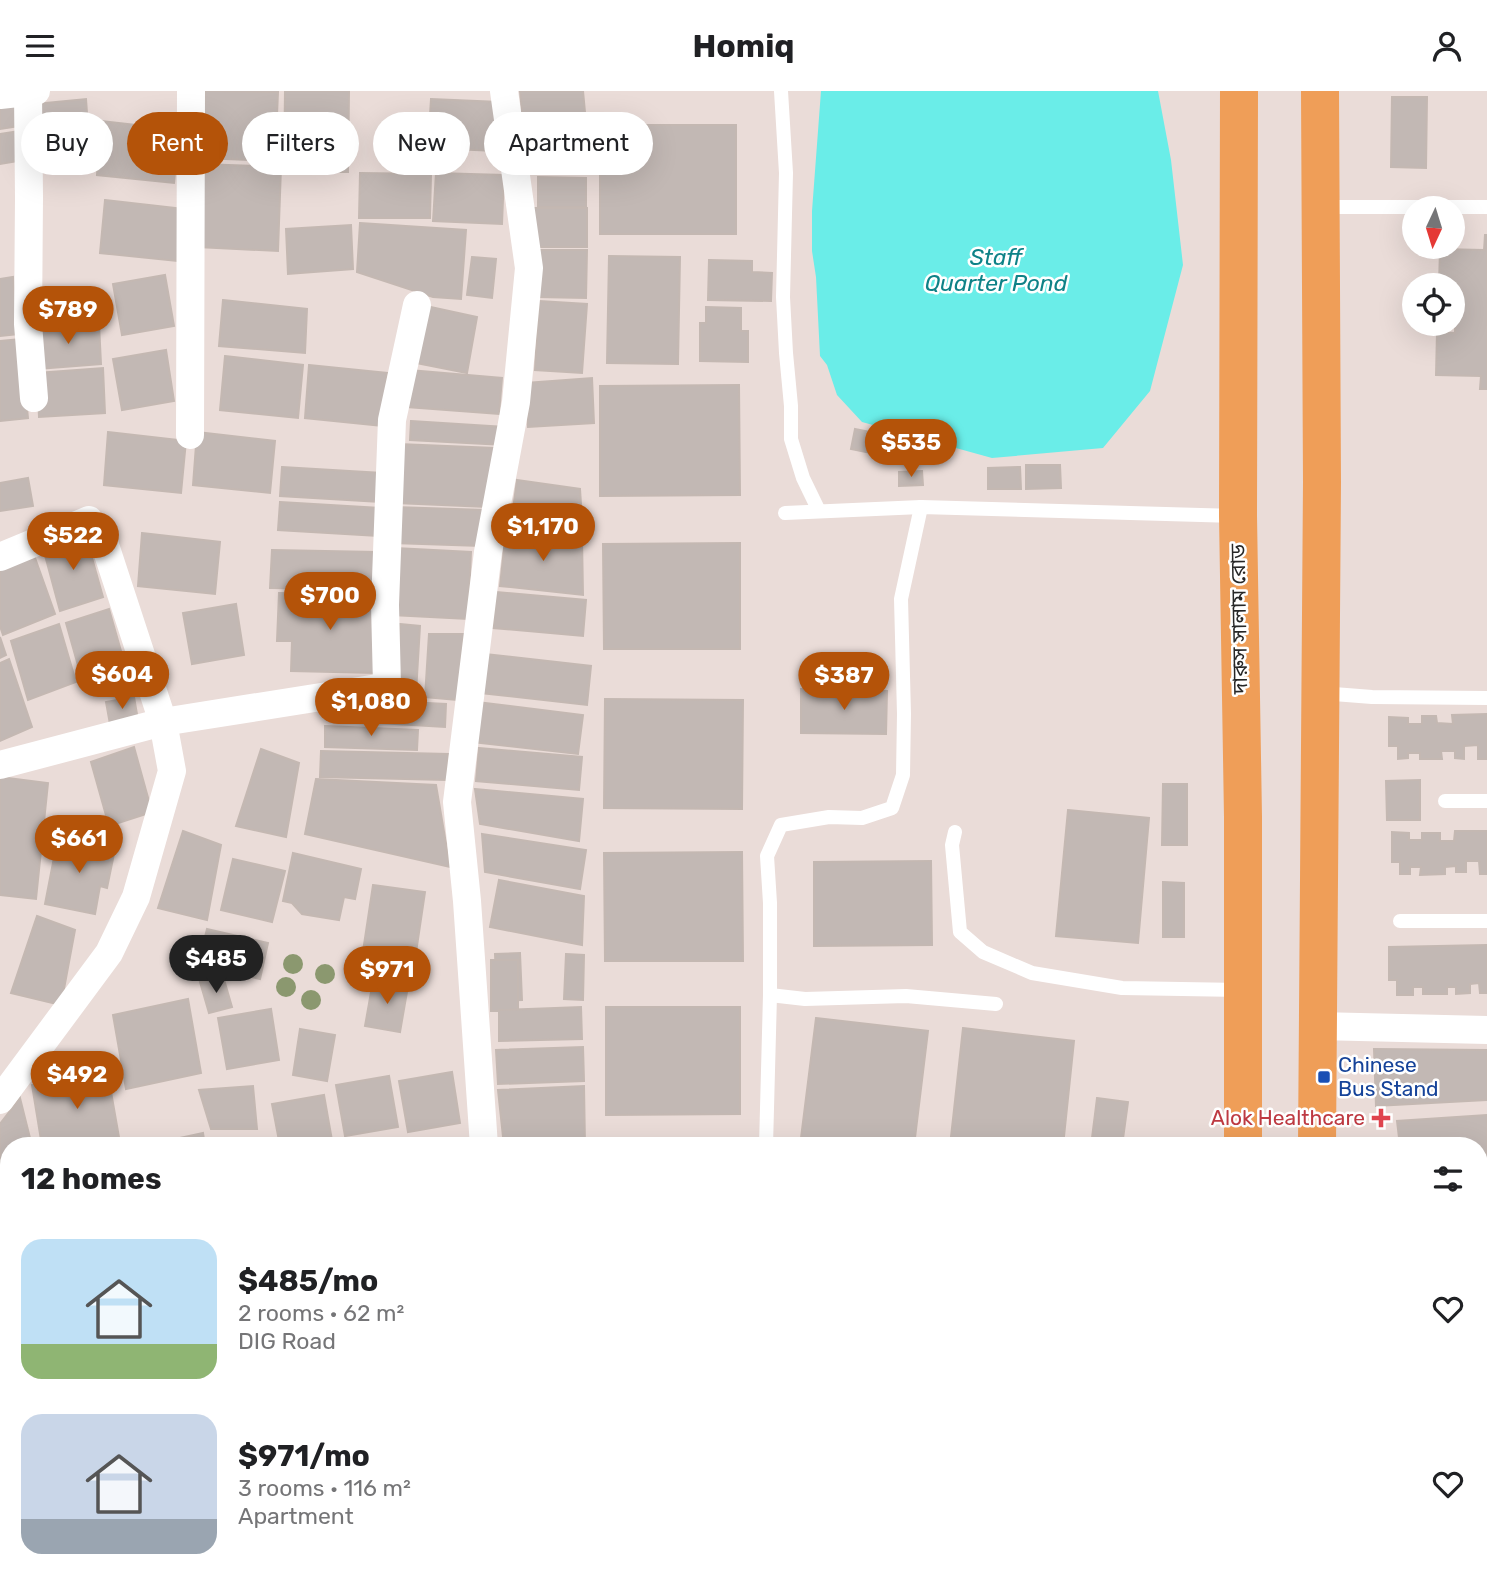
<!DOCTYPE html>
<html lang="en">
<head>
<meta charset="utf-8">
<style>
	body { margin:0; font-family:Rubik,"Noto Sans Bengali",sans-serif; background:#f6f6f6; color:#202124; height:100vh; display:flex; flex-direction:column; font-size:26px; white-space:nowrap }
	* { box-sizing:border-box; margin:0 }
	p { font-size:23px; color:#757577 }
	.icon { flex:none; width:38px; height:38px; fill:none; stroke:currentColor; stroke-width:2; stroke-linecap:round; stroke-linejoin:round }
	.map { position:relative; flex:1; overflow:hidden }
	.side { position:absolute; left:0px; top:1046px; width:1488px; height:450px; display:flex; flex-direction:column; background:#fff; border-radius:28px 28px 0 0; box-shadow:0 7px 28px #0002 }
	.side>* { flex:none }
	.hud { position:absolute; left:21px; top:21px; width:700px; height:63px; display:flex; gap:14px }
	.needle { width:46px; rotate:184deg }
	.buttons { position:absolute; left:1402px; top:105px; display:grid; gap:14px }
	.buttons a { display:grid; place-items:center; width:63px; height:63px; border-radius:50%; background:#fff; box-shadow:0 7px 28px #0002; font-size:35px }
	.price { position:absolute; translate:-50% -60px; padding:0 16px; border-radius:24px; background:#b45309; color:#fff; font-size:23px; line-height:46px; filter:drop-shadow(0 2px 4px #0008) }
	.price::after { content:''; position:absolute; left:50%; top:42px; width:21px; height:16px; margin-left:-10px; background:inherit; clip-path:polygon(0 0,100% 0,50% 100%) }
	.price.selected { background:#222; color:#fff }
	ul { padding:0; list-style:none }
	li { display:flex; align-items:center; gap:21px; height:175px; padding:0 21px }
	li span { display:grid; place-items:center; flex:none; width:196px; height:140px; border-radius:21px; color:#555 }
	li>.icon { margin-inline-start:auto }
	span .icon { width:84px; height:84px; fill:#fffc; stroke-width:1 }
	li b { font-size:30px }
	h2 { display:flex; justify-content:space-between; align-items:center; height:84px; padding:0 21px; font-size:30px }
	.pill { padding:0 24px; border-radius:32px; background:#fff; box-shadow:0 7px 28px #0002; font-size:24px; line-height:63px }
	.pill.selected { background:#b45309; color:#fff }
	header { display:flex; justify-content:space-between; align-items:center; height:91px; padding:0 21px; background:#fff; font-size:32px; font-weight:700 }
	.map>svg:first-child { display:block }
</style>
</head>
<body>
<header><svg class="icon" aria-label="menu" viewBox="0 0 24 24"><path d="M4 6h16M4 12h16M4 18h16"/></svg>Homiq<svg class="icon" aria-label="person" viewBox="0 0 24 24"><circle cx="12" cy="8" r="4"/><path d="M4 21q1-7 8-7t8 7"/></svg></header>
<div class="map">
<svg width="1487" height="1496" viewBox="0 0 1487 1496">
	<rect width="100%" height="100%" fill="#eadcd8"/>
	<g fill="#6aede8">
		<path d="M 821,0 L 1158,0 L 1171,69 L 1183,174 L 1150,300 L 1103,357 L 992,367 L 862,331 L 837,304 L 827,274 L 820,265 L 816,186 L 812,160 L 812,120 Z"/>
		<path d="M 9,1392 L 9,1488 L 52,1488 L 45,1496 L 0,1496 L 0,1393 Z"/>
	</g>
	<g fill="#c2b8b4" stroke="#c4b8b2" stroke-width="2">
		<path d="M 205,0 L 278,1 L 275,70 L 202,67 Z"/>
		<path d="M 285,0 L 349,0 L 348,81 L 284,81 Z"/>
		<path d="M 520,0 L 583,0 L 587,43 L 525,51 Z"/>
		<path d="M 1392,6 L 1427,6 L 1426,77 L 1391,76 Z"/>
		<path d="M 86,8 L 90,64 L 40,68 L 36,13 Z"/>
		<path d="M 431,8 L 499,11 L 497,60 L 428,57 Z"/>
		<path d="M 17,11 L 20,35 L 0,38 L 0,14 Z"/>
		<path d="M 101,30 L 179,39 L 174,92 L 97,84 Z"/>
		<rect x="600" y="34" width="136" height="109"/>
		<path d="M 20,40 L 24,69 L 0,73 L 0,43 Z"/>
		<path d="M 201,73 L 281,76 L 278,160 L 198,156 Z"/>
		<path d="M 360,82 L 431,83 L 430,127 L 359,127 Z"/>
		<path d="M 436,82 L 504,84 L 502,133 L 433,130 Z"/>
		<path d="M 538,86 L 586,87 L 586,116 L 538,116 Z"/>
		<path d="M 105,109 L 183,118 L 177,170 L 100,162 Z"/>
		<path d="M 534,117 L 587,117 L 587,156 L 533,156 Z"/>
		<path d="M 360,132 L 466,139 L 461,208 L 433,206 L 357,181 Z"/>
		<path d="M 351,134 L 353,178 L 288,183 L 286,138 Z"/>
		<path d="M 1485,144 L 1487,144 L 1487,298 L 1480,298 L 1481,285 L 1436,284 L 1437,241 L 1455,242 L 1456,197 L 1452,197 L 1452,194 L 1439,194 L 1440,158 L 1484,159 Z"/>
		<path d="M 539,159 L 587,159 L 586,207 L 537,206 Z"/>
		<path d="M 609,165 L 680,166 L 678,273 L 607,272 Z"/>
		<path d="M 472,166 L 496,168 L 492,207 L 467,204 Z"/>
		<path d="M 709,169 L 752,170 L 752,181 L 772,182 L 771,210 L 708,209 Z"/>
		<path d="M 165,184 L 174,235 L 122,244 L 113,193 Z"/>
		<path d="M 13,186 L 18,243 L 0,245 L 0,188 Z"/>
		<path d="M 223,209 L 307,218 L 305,262 L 219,255 Z"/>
		<path d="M 539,210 L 587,213 L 582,282 L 535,279 Z"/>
		<path d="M 426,215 L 477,226 L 467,282 L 416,272 Z"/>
		<path d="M 706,216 L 741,217 L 741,240 L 748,240 L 748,271 L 700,270 L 700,232 L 706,232 Z"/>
		<path d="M 99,233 L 101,273 L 38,278 L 36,237 Z"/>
		<path d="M 20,248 L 28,327 L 0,330 L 0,250 Z"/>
		<path d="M 166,259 L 174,310 L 122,319 L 113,268 Z"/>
		<path d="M 225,265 L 303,274 L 298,327 L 220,319 Z"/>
		<path d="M 309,274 L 387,282 L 382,335 L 305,327 Z"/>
		<path d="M 103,277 L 105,322 L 39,326 L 37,282 Z"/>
		<path d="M 409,279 L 502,287 L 499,323 L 407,316 Z"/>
		<path d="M 592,287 L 594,332 L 528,336 L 526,292 Z"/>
		<path d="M 739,294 L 740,404 L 600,405 L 600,295 Z"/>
		<path d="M 411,330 L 505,336 L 504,354 L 410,349 Z"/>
		<path d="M 855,338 L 885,344 L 881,364 L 851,358 Z"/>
		<path d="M 108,341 L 186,350 L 181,402 L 104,394 Z"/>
		<path d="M 197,341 L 275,350 L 270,402 L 193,394 Z"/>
		<path d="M 398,353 L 495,357 L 487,416 L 396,412 Z"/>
		<path d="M 1026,374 L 1060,374 L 1061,397 L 1026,398 Z"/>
		<path d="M 282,376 L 382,382 L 380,411 L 280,405 Z"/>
		<path d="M 1020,376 L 1021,398 L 988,398 L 988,377 Z"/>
		<path d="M 922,380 L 923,394 L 899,395 L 899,381 Z"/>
		<path d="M 28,387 L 33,415 L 0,420 L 0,392 Z"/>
		<path d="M 517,389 L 580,398 L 583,444 L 511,433 Z"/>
		<path d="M 280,411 L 380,417 L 378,445 L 278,439 Z"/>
		<path d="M 394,416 L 485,419 L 481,455 L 393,452 Z"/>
		<path d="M 506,439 L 582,447 L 583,504 L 500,495 Z"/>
		<path d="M 85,442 L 103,506 L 60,520 L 43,457 Z"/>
		<path d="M 142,442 L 220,451 L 215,503 L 138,495 Z"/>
		<path d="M 740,452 L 740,558 L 604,558 L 603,453 Z"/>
		<path d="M 395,457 L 471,461 L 468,528 L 392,524 Z"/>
		<path d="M 272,459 L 377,461 L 376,499 L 270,497 Z"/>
		<path d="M 34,464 L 55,523 L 3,544 L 0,535 L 0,478 Z"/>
		<path d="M 496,501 L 586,509 L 583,545 L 493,537 Z"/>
		<path d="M 279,502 L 379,504 L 377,582 L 291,580 L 292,550 L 277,550 Z"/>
		<path d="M 236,513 L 244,564 L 192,573 L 183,522 Z"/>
		<path d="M 109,518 L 127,581 L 84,596 L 66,532 Z"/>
		<path d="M 59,533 L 76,591 L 28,609 L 11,550 Z"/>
		<path d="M 400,533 L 420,535 L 416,602 L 396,601 Z"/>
		<path d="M 429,543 L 464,543 L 457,609 L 425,606 Z"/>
		<path d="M 0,546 L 6,564 L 0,567 Z"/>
		<path d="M 485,563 L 591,575 L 587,614 L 481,602 Z"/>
		<path d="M 9,568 L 32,636 L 0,650 L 0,572 Z"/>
		<path d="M 801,598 L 887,600 L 886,643 L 801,642 Z"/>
		<path d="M 134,606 L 138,629 L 110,633 L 106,611 Z"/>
		<path d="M 328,607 L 446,613 L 445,636 L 327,629 Z"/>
		<path d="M 605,608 L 743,609 L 742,718 L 604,717 Z"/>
		<path d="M 477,611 L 583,624 L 578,663 L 473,651 Z"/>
		<path d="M 1487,623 L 1487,668 L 1478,668 L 1478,654 L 1464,655 L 1464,668 L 1455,667 L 1455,660 L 1441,660 L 1442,668 L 1420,668 L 1420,662 L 1408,662 L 1408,667 L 1398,668 L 1398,655 L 1389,655 L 1389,626 L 1408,627 L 1408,633 L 1422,633 L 1422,625 L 1436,625 L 1437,632 L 1453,633 L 1452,624 Z"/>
		<path d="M 325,635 L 418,639 L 417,659 L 325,656 Z"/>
		<path d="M 134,656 L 152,721 L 109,735 L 91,671 Z"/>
		<path d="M 479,657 L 582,666 L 579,699 L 476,690 Z"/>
		<path d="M 261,658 L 299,672 L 286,746 L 236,735 Z"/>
		<path d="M 321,660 L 448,663 L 447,689 L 320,686 Z"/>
		<path d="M 0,686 L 48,692 L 36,808 L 0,804 Z"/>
		<path d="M 316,688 L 436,694 L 450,776 L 305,743 Z"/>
		<path d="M 1420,689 L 1420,729 L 1387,729 L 1386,690 Z"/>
		<path d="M 1163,693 L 1187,693 L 1187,754 L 1162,754 Z"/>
		<path d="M 475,698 L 583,708 L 579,750 L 480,733 Z"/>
		<path d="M 1068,719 L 1149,727 L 1138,852 L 1056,845 Z"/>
		<path d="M 183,740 L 221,754 L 207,829 L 158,817 Z"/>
		<path d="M 1455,740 L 1487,740 L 1487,783 L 1480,783 L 1479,770 L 1466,770 L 1466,781 L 1456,781 L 1456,775 L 1445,776 L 1445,783 L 1420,784 L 1421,776 L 1410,776 L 1410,783 L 1400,783 L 1400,771 L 1392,771 L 1392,741 L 1409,742 L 1409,749 L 1422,749 L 1422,742 L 1440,742 L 1440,750 L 1454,750 Z"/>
		<path d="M 482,743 L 586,759 L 580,798 L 485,781 Z"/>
		<path d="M 58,746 L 115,758 L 107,797 L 100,795 L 95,823 L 45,813 Z"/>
		<path d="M 742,761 L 743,870 L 605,870 L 604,762 Z"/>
		<path d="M 293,762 L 361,778 L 355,808 L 344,806 L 339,829 L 302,823 L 292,812 L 283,810 Z"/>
		<path d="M 233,768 L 285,780 L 272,831 L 221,819 Z"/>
		<path d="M 931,770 L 932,854 L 814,855 L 814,771 Z"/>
		<path d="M 499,789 L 584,805 L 582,854 L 490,836 Z"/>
		<path d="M 1163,791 L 1184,792 L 1184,846 L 1163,846 Z"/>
		<path d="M 373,794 L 425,801 L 414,875 L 362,867 Z"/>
		<path d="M 37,825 L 75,839 L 61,914 L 11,902 Z"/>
		<path d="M 207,838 L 268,852 L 260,888 L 198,874 Z"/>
		<path d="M 1487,854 L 1487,902 L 1480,902 L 1479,892 L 1470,893 L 1470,902 L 1456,903 L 1456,896 L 1447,896 L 1447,903 L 1423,903 L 1423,896 L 1413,896 L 1413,904 L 1397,904 L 1397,889 L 1389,889 L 1389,856 Z"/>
		<path d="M 520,862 L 522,909 L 497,910 L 495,863 Z"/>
		<path d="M 566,863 L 584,864 L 583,909 L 564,908 Z"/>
		<rect x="491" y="869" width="27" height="51"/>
		<path d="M 223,885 L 232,916 L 209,922 L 200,891 Z"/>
		<path d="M 373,890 L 408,895 L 400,941 L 365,935 Z"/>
		<path d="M 188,908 L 201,982 L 126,998 L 113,924 Z"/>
		<path d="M 581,916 L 582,948 L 499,950 L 499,919 Z"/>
		<path d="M 606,916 L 740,916 L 740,1023 L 606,1024 Z"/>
		<path d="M 271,918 L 279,969 L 227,978 L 218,927 Z"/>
		<path d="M 816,927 L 928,940 L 914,1055 L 800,1055 Z"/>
		<path d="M 963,937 L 1074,950 L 1063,1055 L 950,1055 Z"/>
		<path d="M 300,938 L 335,944 L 327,990 L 293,984 Z"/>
		<path d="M 583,956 L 584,990 L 498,993 L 496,959 Z"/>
		<path d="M 1374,958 L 1487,959 L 1487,1009 L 1376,1015 Z"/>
		<path d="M 107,978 L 120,1052 L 105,1055 L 42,1055 L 32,994 Z"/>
		<path d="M 452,981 L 460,1032 L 408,1041 L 399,990 Z"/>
		<path d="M 389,985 L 398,1036 L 345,1045 L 336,994 Z"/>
		<path d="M 253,995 L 257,1038 L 211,1038 L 199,999 Z"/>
		<path d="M 584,995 L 585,1055 L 504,1055 L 498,999 Z"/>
		<path d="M 324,1004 L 333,1055 L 280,1055 L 272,1013 Z"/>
		<path d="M 20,1007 L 32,1055 L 9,1055 L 9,1083 L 0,1085 L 0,1033 Z"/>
		<path d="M 1097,1007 L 1128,1011 L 1122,1055 L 1091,1055 Z"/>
		<path d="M 1487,1024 L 1487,1090 L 1479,1091 L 1479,1055 L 1400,1055 L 1397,1030 Z"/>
		<path d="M 203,1042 L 205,1055 L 143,1055 Z"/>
		<path d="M 440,1048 L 442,1055 L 401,1055 Z"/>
		<path d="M 1484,1098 L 1487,1098 L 1487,1138 L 1481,1138 Z"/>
		<rect x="1479" y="1140" width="8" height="37"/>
		<rect x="1479" y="1185" width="8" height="78"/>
		<path d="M 1479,1269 L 1487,1269 L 1487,1346 L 1479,1347 Z"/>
		<path d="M 0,1332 L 9,1379 L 9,1382 L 0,1384 Z"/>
		<path d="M 1487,1412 L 1487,1496 L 1379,1496 L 1378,1488 L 1479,1488 L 1479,1413 Z"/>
		<path d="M 85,1488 L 268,1488 L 266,1496 L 77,1496 Z"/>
		<path d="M 359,1488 L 434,1488 L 432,1496 L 358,1496 Z"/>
		<rect x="458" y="1488" width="46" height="8"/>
		<rect x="522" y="1488" width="47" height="8"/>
		<rect x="616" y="1488" width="13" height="8"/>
		<rect x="913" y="1488" width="122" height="8"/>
		<rect x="1040" y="1488" width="160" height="8"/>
	</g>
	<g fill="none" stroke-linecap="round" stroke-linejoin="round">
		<g stroke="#fff" stroke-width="14">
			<path d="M 781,0 L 786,82 L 783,206 L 786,262 L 791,315 L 791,348 L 803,387 L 819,420"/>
			<path d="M 1322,116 L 1487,116"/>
			<path d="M 921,416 L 901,508 L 904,623 L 903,684 L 892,717 L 862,727 L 829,726 L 781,734 L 767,765 L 770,812 L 770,904 L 805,908 L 906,905 L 996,913"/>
			<path d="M 785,422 L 921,416 L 1236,425"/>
			<path d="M 1321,602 L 1372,606 L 1487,607"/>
			<path d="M 1445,710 L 1487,710"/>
			<path d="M 955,741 L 952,754 L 960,841 L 983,861 L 1032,882 L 1122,897 L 1241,899"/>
			<path d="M 1400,830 L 1487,830"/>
			<path d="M 766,1055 L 770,904"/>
		</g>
		<g stroke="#fff" stroke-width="28">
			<path d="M 28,1 L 29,107 L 28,233 L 34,307"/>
			<path d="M 0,4 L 36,0"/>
			<path d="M 190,344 L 191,0"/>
			<path d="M 0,466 L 89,429 L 106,457 L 163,631 L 172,680 L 136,806 L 109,862 L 0,1009"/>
			<path d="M 0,674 L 163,631 L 384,596 L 387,594 L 385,514 L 392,329 L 417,214"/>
			<path d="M 1317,935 L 1487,939"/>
			<path d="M 484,1055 L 467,810 L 457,711 L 488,461 L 516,311 L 529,177 L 504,0"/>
			<path d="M 0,1188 L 9,1186"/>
			<path d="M 603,1496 L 603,1488"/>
		</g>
		<g stroke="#ef9e58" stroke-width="38">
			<path d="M 1239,0 L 1238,425 L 1243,726 L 1243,1055"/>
			<path d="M 1317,1055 L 1322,391 L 1320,0"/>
			<path d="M 1247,1488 L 1247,1496"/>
			<path d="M 1319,1488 L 1319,1496"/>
		</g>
	</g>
	<g fill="#8b986f">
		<circle cx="293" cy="873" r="10"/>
		<circle cx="325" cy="883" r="10"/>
		<circle cx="286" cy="896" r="10"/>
		<circle cx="311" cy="909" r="10"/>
	</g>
	<rect fill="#1a4fb4" stroke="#fff" stroke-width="2.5" x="1317" y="979" width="14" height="14" rx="3.5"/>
	<path fill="#e0444e" stroke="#fff" stroke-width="2.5" d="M1377.5 1016.5h7v7h7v7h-7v7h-7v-7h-7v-7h7z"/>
	<g text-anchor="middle" stroke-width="5" stroke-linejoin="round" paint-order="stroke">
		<g font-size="21" fill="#272727" stroke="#fff">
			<text transform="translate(1239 528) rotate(-91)" y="7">দারুস সালাম রোড</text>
		</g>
		<g font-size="21" fill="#164399" stroke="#fff" text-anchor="start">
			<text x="1338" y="981">Chinese<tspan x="1338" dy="24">Bus Stand</tspan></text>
		</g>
		<g font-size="21" fill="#be3a42" stroke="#fff" text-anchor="end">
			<text x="1365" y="1034">Alok Healthcare</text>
		</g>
		<g font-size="23" font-style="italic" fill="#0e8287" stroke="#fff">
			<text x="996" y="174">Staff<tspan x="996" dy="26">Quarter Pond</tspan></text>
		</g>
	</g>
</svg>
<div class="buttons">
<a><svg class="needle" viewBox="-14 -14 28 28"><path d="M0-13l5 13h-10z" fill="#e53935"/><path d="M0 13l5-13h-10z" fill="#757577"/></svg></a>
<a><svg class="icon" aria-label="locate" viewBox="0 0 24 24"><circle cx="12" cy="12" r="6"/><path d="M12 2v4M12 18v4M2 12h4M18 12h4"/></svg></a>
</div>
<b class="price" style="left:68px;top:255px">$789</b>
<b class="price" style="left:911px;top:388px">$535</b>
<b class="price" style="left:543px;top:472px">$1,170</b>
<b class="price" style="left:73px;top:481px">$522</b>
<b class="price" style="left:330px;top:541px">$700</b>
<b class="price" style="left:122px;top:620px">$604</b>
<b class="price" style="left:844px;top:621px">$387</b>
<b class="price" style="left:371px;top:647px">$1,080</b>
<b class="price" style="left:79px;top:784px">$661</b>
<b class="price selected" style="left:216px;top:904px">$485</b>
<b class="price" style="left:387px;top:915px">$971</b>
<b class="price" style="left:77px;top:1020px">$492</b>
<div class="hud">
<a class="pill">Buy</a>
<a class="pill selected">Rent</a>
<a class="pill">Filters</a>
<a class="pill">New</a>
<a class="pill">Apartment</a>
</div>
<section class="side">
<h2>12 homes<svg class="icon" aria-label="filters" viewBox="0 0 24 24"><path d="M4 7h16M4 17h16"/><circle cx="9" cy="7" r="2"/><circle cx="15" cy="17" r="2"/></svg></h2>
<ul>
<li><span style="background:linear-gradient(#bfe0f5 75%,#8fb573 0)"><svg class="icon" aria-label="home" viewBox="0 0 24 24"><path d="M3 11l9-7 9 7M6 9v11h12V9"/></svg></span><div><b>$485/mo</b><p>2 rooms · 62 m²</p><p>DIG Road</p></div><svg class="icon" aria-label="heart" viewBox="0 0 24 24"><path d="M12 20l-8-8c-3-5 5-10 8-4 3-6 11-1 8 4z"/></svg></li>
<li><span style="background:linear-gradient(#c9d6e8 75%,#9aa5b1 0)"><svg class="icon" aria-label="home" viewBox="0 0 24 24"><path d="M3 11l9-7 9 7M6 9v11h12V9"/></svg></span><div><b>$971/mo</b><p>3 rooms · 116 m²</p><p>Apartment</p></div><svg class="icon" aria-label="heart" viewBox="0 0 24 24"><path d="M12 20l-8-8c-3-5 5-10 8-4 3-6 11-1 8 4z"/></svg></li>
</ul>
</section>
</div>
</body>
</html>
